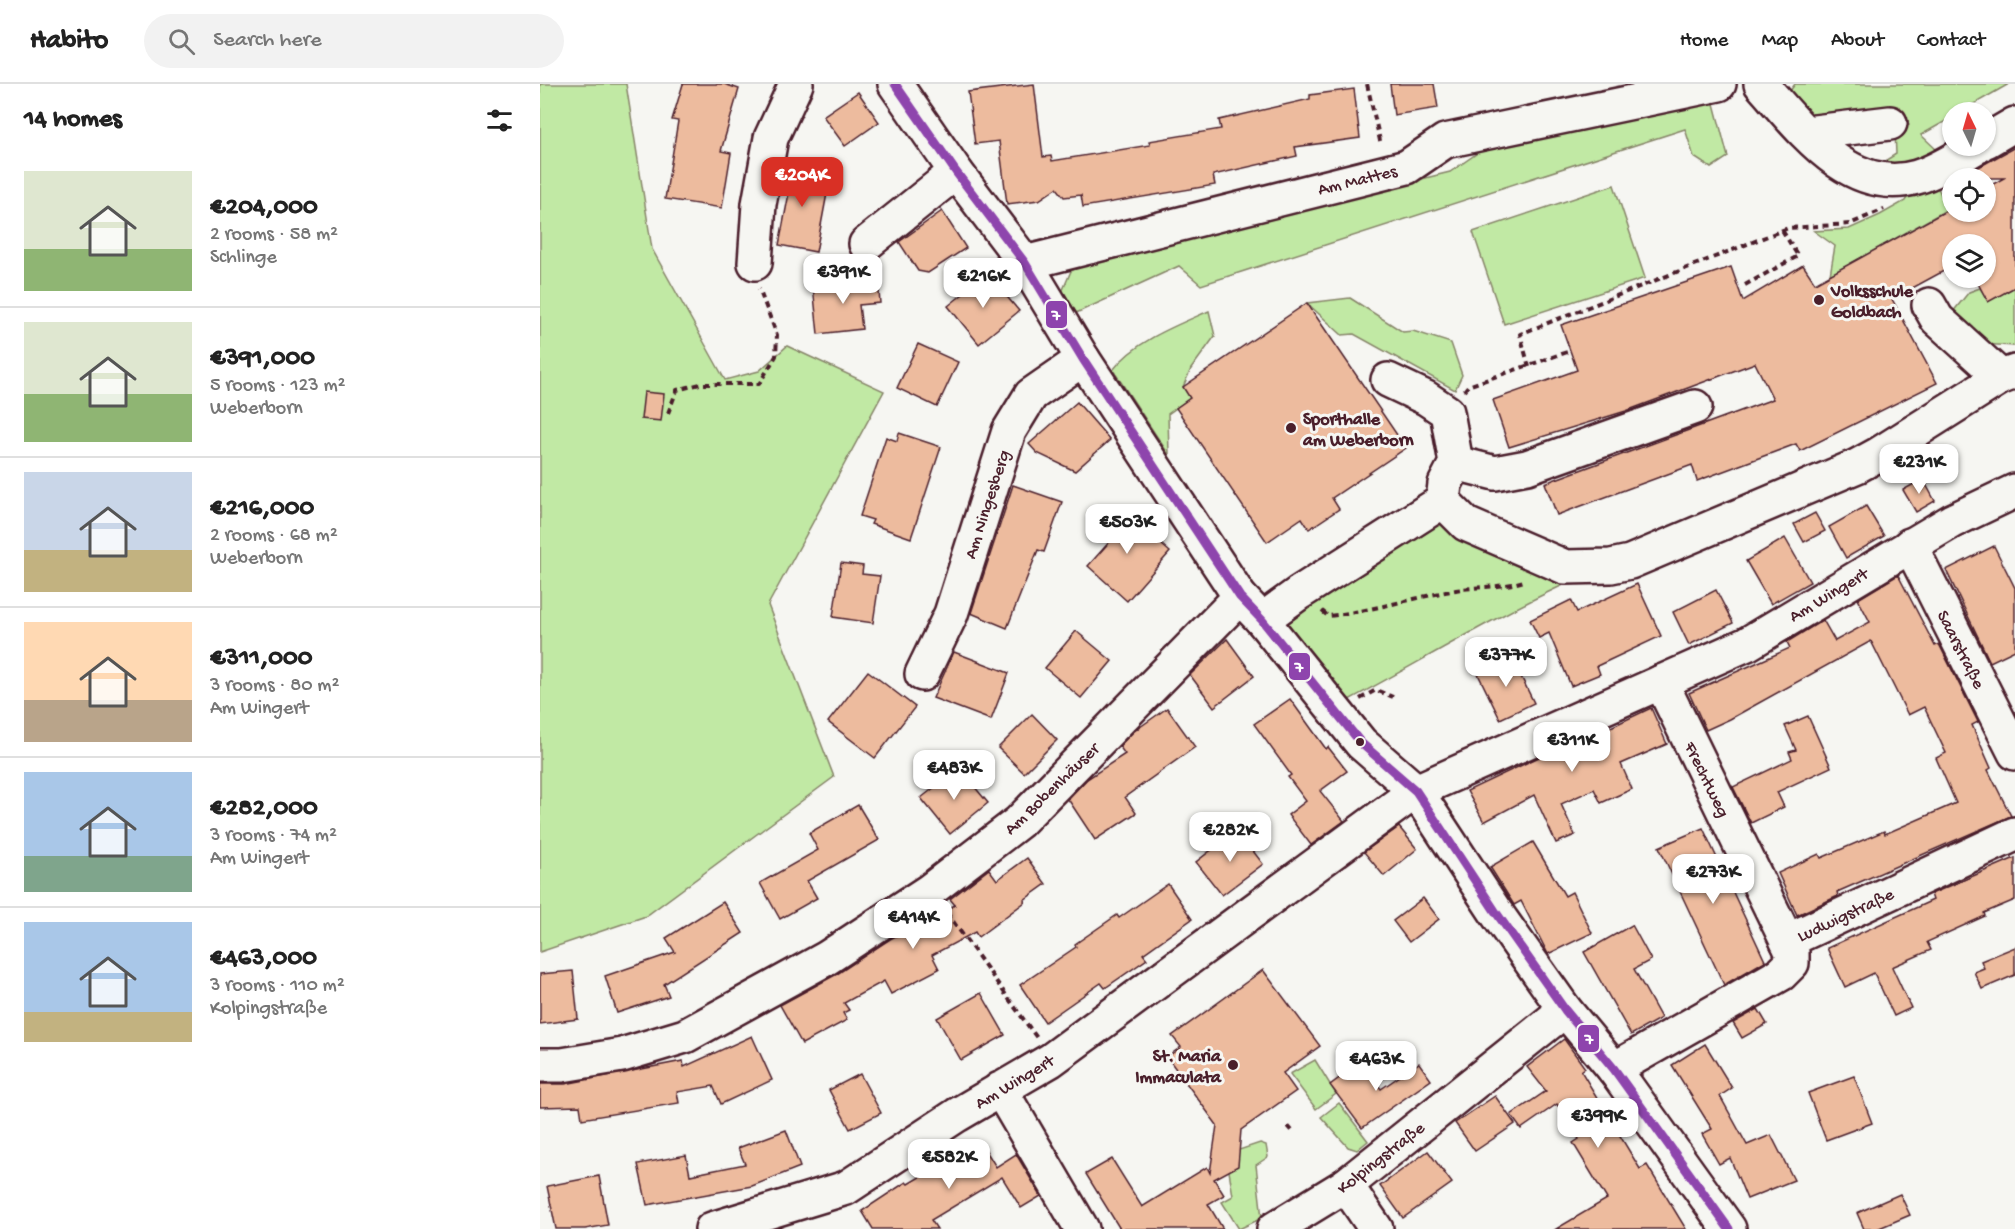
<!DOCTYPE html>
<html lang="en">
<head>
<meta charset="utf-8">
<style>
	body { margin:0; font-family:"Gochi Hand",sans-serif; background:#f2f2f2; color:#222; height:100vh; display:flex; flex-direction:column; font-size:22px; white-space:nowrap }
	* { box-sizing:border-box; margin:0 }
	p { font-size:20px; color:#767676 }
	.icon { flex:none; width:33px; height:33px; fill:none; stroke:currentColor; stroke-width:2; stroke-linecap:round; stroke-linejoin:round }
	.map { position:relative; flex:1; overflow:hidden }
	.panel { display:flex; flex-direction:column; background:#fff; width:540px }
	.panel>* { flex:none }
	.needle { width:39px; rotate:355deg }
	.controls { position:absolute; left:1402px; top:18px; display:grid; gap:12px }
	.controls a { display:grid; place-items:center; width:54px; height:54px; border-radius:50%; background:#fff; box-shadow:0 2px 4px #0004; font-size:30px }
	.price { position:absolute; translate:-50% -51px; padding:0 14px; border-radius:12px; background:#fff; color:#222; font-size:20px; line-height:39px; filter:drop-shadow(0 2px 3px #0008) }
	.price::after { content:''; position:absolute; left:50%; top:36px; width:18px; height:14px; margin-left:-9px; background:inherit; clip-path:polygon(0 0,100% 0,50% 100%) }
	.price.selected { background:#d93025; color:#fff }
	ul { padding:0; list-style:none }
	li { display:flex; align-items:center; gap:18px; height:150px; padding:0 24px }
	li+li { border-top:2px solid #e0e0e0 }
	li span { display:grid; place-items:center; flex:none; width:168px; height:120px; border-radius:0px; color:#555 }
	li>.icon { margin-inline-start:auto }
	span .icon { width:72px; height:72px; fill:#fffc; stroke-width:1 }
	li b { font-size:26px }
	h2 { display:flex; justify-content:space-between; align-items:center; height:72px; padding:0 24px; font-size:26px }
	header { display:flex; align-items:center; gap:36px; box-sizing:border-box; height:84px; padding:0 30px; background:#fff; border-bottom:2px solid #e0e0e0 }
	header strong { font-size:28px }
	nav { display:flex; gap:33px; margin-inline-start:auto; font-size:21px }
	.search { width:420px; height:54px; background:#f2f2f2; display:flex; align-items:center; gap:15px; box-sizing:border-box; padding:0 21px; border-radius:33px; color:#767676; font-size:22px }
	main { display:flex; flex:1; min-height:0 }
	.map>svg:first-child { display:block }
</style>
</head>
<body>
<header>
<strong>Habito</strong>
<div class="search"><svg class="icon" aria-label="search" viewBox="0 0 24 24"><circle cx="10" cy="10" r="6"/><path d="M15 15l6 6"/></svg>Search here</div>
<nav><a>Home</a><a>Map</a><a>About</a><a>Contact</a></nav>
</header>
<main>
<section class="panel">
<h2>14 homes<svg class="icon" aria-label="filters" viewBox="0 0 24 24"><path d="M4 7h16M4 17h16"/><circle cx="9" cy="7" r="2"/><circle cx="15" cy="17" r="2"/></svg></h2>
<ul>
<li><span style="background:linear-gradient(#dfe7d0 65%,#8fb573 0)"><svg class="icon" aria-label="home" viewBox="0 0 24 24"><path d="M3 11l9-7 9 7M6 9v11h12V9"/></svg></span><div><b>€204,000</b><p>2 rooms · 58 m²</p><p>Schlinge</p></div></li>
<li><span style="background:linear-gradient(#dfe7d0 60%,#8fb573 0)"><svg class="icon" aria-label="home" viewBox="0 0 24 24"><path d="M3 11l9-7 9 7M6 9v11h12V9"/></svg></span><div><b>€391,000</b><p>5 rooms · 123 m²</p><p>Weberborn</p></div></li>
<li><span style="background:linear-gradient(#c9d6e8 65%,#c2b280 0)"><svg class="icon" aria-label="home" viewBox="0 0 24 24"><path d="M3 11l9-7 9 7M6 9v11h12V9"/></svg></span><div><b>€216,000</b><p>2 rooms · 68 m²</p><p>Weberborn</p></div></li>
<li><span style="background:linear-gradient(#ffd9b3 65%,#b9a48a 0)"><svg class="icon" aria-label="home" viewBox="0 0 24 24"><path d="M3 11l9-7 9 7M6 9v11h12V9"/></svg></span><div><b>€311,000</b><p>3 rooms · 80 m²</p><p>Am Wingert</p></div></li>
<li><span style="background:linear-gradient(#a9c7e8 70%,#7fa58c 0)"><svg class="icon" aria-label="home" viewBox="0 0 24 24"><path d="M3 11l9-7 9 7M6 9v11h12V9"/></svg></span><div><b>€282,000</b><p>3 rooms · 74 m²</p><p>Am Wingert</p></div></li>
<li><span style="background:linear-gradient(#a9c7e8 75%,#c2b280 0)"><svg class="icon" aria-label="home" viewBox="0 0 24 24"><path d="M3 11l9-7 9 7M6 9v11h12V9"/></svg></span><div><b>€463,000</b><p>3 rooms · 110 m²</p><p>Kolpingstraße</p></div></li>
</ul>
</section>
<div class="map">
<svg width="1475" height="1145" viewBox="0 0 1475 1145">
	<rect width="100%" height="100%" fill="#f6f6f2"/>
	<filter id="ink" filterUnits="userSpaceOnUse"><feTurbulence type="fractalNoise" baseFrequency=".0167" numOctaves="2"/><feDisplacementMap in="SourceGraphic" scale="12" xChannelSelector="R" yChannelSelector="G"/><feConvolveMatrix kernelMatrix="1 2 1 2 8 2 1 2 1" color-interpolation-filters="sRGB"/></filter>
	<g filter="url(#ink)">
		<g fill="#c1e9a4" stroke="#868468" stroke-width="1.5">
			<path d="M 0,0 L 86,0 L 112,165 L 185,296 L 219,287 L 247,262 L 344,307 L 228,521 L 294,693 L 106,832 L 0,868 Z"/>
			<path d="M 1255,0 L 1469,0 L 1420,28 L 1413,28 L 1413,33 L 1381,51 L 1397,66 L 1382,75 L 1377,82 L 1340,80 L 1356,70 L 1355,47 L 1369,41 L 1363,27 L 1298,37 L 1265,29 L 1247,11 Z"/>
			<path d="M 1172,12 L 1188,73 L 1171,84 L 1154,73 L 1145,45 L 661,201 L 639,182 L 534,230 L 522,208 L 531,187 L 549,177 L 910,88 L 939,68 Z"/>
			<path d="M 1395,98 L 1408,125 L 1290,191 L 1295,162 L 1274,147 L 1309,145 L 1340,131 L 1365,117 L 1374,102 Z"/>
			<path d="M 1074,101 L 1105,194 L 964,240 L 933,148 Z"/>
			<path d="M 1475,203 L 1475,262 L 1440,260 L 1412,229 L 1429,208 L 1440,204 L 1448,217 Z"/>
			<path d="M 810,214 L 863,248 L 873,247 L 911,259 L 922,291 L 915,306 L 814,250 L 802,251 L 767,219 Z"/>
			<path d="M 669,227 L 675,252 L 651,285 L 643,303 L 650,314 L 628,330 L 629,371 L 573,286 C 595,257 637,241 669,227 Z"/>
			<path d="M 888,435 L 1032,497 C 955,532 882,577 807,617 L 745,540 Z"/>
			<path d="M 775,976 L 796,1010 L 776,1025 L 750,990 Z"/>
			<path d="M 799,1019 L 828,1057 L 817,1066 L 808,1063 L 781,1033 Z"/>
			<path d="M 720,1059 L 726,1061 L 728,1073 L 716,1081 L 722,1134 L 699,1145 L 682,1118 L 693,1112 L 689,1087 L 699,1066 Z"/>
		</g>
		<g fill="#edbb9e" stroke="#4a1f2b" stroke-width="1.5">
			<path d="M 143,0 L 184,0 L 199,5 L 181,67 L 191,69 L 182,124 L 125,115 L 138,37 L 132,36 Z"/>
			<path d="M 494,0 L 503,73 L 511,72 L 512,77 L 610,61 L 609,57 L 681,45 L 679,36 L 770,15 L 770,11 L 814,5 L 820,54 L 755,63 L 757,72 L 673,91 L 675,101 L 543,123 L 541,111 L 524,113 L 517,104 L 499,116 L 467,120 L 459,57 L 435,60 L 428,8 Z"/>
			<path d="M 850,0 L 894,0 L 898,24 L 854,31 Z"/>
			<path d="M 318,8 L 339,38 L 305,62 L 283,32 Z"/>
			<path d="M 1475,63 L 1475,203 L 1448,218 L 1435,194 L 1446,194 L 1446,160 L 1413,160 L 1413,182 L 1352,215 L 1397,299 L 1260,367 L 1256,360 L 1157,397 L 1152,381 L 1017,431 L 1005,399 L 1233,315 L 1215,279 L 1086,327 L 969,363 L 953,316 L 1037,286 L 1021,241 L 1191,183 L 1203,217 L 1263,181 L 1275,199 L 1413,123 L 1413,128 L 1446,128 L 1446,104 L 1464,94 L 1419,94 Z"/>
			<path d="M 246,77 L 275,82 L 272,101 L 288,104 L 276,168 L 239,161 L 250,104 L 241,102 Z"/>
			<path d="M 402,127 L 426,164 L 388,189 L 378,187 L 359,158 Z"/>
			<path d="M 448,190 L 479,227 L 439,260 L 408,222 Z"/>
			<path d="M 338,196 L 340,219 L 319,221 L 322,245 L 278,250 L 273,202 Z"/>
			<path d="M 767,219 L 866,364 L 792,414 L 799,425 L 769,445 L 762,434 L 727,458 L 636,324 L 650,314 L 643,303 Z"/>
			<path d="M 378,260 L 418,278 L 397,323 L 357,304 Z"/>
			<path d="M 104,308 L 124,310 L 121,337 L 101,335 Z"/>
			<path d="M 537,318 L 570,356 L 535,387 L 497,369 L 489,360 Z"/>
			<path d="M 359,349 L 401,363 L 371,454 L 331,440 L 333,436 L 320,432 L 346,353 L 357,357 Z"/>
			<path d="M 1383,395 L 1395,417 L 1376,428 L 1363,406 Z"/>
			<path d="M 473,401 L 522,418 L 504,468 L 498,466 L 467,544 L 431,529 Z"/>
			<path d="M 578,422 L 630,468 L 587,517 L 548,482 L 572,455 L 560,441 Z"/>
			<path d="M 1326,422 L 1344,452 L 1306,474 L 1289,443 Z"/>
			<path d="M 1275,429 L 1285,447 L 1264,458 L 1254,440 Z"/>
			<path d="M 1245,454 L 1270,498 L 1231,520 L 1206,477 Z"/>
			<path d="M 1454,462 L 1475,504 L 1475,566 L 1450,578 L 1406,486 Z"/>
			<path d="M 301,479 L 323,482 L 322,490 L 340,492 L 333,539 L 293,533 Z"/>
			<path d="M 1358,491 L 1395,562 L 1399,560 L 1438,638 L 1432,641 L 1451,684 L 1448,686 L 1471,732 L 1297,808 L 1298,812 L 1257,831 L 1238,789 L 1279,770 L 1281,774 L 1344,747 L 1345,750 L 1416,719 L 1396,674 L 1406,669 L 1384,623 L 1368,631 L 1331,557 L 1190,635 L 1166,646 L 1149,609 L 1250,564 L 1247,558 L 1283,536 L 1295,557 L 1330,538 L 1318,515 Z"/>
			<path d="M 1097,500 L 1121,552 L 1057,582 L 1060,590 L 1031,602 L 1009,549 L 999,554 L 990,536 L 1031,516 L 1037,528 Z"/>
			<path d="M 1176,506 L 1193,539 L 1149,561 L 1133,528 Z"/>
			<path d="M 536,547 L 572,577 L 541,614 L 505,584 Z"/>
			<path d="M 687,555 L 714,592 L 674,623 L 650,591 Z"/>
			<path d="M 414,568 L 469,589 L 451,636 L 393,614 Z"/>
			<path d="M 972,574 L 994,619 L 960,635 L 938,590 Z"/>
			<path d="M 328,587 L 375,623 L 335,674 L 288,638 Z"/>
			<path d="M 750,615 L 786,665 L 788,663 L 807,687 L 780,707 L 804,737 L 771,761 L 748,731 L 766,717 L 748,693 L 751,691 L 714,640 Z"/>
			<path d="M 627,624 L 655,663 L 585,713 L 596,729 L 555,756 L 528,715 L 547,695 L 585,670 L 579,662 L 593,648 Z"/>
			<path d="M 1111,624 L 1127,660 L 1081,680 L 1092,705 L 1061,719 L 1054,705 L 1021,720 L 1035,751 L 1016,759 L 994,711 L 944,738 L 927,707 L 1014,666 L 1016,669 Z"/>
			<path d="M 492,630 L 517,656 L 484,689 L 458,664 Z"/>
			<path d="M 1268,632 L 1291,683 L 1237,708 L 1244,723 L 1211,739 L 1193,703 L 1252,675 L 1249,668 L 1256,666 L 1245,642 Z"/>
			<path d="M 419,684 L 448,719 L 410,750 L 381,714 Z"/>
			<path d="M 318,721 L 339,756 L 267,797 L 277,814 L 240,835 L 220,799 L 278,766 L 269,749 Z"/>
			<path d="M 859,743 L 877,765 L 844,792 L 824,768 Z"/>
			<path d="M 1163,744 L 1225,877 L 1184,901 L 1119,763 Z"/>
			<path d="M 697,746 L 723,780 L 682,811 L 656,778 Z"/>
			<path d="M 993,758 L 1025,812 L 1032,808 L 1052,849 L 1008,870 L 981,817 L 974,821 L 950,783 Z"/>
			<path d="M 487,774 L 506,800 L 484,816 L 485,818 L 438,853 L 435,848 L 392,871 L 399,885 L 351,910 L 344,897 L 304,919 L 309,926 L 303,929 L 307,936 L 262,960 L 240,921 L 297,890 L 350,855 L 415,821 L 410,815 L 449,785 L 457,796 Z"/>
			<path d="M 1475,774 L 1475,816 L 1444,829 L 1445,832 L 1387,858 L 1391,866 L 1352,883 L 1371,924 L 1354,932 L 1334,889 L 1305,903 L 1287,864 L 1393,816 L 1391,810 Z"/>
			<path d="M 628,800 L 652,835 L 603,870 L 607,875 L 565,904 L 561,899 L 505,938 L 480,901 L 536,863 L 535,860 L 577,831 L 579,834 Z"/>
			<path d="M 883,814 L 899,835 L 869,858 L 853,837 Z"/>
			<path d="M 183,818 L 203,849 L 124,900 L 129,912 L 77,929 L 65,892 L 135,868 L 126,854 Z"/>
			<path d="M 1092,841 L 1111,876 L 1094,885 L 1121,934 L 1091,951 L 1044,868 Z"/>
			<path d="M 1475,863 L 1475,891 L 1442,905 L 1434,888 L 1444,884 L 1441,877 Z"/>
			<path d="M 723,886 L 780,962 L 743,989 L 756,1007 L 701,1046 L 698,1082 L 674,1095 L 684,1111 L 668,1120 L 683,1145 L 580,1145 L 546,1090 L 572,1075 L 602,1123 L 667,1083 L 670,1089 L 677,1041 L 627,973 L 641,963 L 632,952 Z"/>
			<path d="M 33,887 L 38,935 L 0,940 L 0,890 Z"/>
			<path d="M 441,909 L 465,951 L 421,976 L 397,934 Z"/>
			<path d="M 1218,925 L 1227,940 L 1202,954 L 1193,939 Z"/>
			<path d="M 212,952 L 232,996 L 181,1020 L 173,1002 L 137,1008 L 139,1019 L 42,1035 L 40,1022 L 0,1023 L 0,1000 L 25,1000 L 143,977 L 144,983 Z"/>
			<path d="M 1024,955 L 1045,984 L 1041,987 L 1100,1085 L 1107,1081 L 1146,1145 L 1016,1145 L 1067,1115 L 1033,1059 L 1039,1055 L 1017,1020 L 981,1045 L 971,1031 L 1006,1007 L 987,983 Z"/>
			<path d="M 1165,960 L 1192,1004 L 1180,1012 L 1207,1061 L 1231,1051 L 1254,1096 L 1207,1115 L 1190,1074 L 1179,1080 L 1162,1050 L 1172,1045 L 1132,981 Z"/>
			<path d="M 821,978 L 841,1005 L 879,979 L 891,996 L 822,1044 L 790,1001 Z"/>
			<path d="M 320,990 L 341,1029 L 310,1045 L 289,1006 Z"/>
			<path d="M 1314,992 L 1332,1039 L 1286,1056 L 1268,1009 Z"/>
			<path d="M 955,1012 L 975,1040 L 935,1067 L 915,1039 Z"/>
			<path d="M 246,1046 L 260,1083 L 212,1102 L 107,1121 L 98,1080 L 146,1071 L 150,1091 L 205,1080 L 198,1064 Z"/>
			<path d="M 440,1057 L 456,1083 L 476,1070 L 501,1112 L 481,1124 L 462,1093 L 391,1136 L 397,1145 L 333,1145 L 322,1127 L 366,1098 L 368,1100 Z"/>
			<path d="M 888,1067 L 912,1099 L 863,1134 L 840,1102 Z"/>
			<path d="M 59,1092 L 68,1141 L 45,1145 L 16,1145 L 7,1102 Z"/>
			<path d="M 1360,1110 L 1370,1131 L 1337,1145 L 1324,1145 L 1317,1129 Z"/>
		</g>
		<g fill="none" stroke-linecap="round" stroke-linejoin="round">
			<g stroke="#4a1f2b" stroke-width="38">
				<g id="minor">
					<path d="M 355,0 L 416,88 L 485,179 L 543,275 L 700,513 L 722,536 L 821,659 L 876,707 L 955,827 L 1025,926 L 1074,985 L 1189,1145"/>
					<path d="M 1221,0 C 1260,43 1309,113 1377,93 C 1398,87 1418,73 1438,62"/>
					<path d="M 1266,49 L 1350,39"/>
					<path d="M 1446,57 L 1475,40"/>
					<path d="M 326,160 L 416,88"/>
					<path d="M 215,179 L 219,120 L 231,54 L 256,0"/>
					<path d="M 485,179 L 867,83 L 905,57 L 1179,0"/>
					<path d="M 1389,221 L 1397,235 L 1461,293"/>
					<path d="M 916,379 L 955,389 L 987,383 L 1155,323"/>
					<path d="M 903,417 L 926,440 L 1025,483 L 1071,482 L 1090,478 L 1317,382 L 1339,370 L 1461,293 L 1475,288"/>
					<path d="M 1370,461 L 1475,669"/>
					<path d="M 722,536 L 759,509 L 903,417 L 905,400 L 916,379 L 907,328 L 886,314 L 848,296"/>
					<path d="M 382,590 L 411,530 L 469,347 L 491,311 L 543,275"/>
					<path d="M 1121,598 L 1247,857"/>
					<path d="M 0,981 L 22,981 L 82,971 L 145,952 L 287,874 L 389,807 L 479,738 L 700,513"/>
					<path d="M 1074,985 L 1241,890 L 1252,879 L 1252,868 L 1247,857 L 1475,750"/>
					<path d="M 460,1005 L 542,1145"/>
					<path d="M 806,1101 L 836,1145"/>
					<path d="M 172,1145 L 306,1104 L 417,1031 L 511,976 L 876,707 L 1207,560 L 1412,437 L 1475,407"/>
					<path d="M 734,1145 L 806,1101 L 1025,926"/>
				</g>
			</g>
			<g stroke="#4a1f2b" stroke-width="4" stroke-dasharray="6 4.5" stroke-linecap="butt">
				<path d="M 827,0 L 841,61"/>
				<path d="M 1205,201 L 1258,172 L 1242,146"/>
				<path d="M 989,283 L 980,250 L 1248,144 L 1310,140 L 1344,125"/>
				<path d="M 924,307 L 928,302 L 1030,267"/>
				<path d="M 128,329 L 137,306 L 160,300 L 219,300 L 236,272 L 237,251 L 219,205"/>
				<path d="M 782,527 L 788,532 C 832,527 872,514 916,506 C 939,502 962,504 984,497"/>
				<path d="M 820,615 L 836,606 L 853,613"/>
				<path d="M 407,829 L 497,954"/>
				<path d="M 748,1042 L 754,1049"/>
			</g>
			<use href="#minor" stroke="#f6f6f2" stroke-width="33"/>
			<g stroke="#f6f6f2" stroke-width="14">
				<path id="bus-1" d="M 355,0 L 416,88 L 485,179 L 543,275 L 700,513 L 722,536 L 821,659 L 876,707 L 955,827 L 1025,926 L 1074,985 L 1189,1145"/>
			</g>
			<use href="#bus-1" stroke="#8e44ad" stroke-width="9"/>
		</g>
	</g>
	<g fill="#4a1f2b" stroke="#f6f6f2" stroke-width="2">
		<circle cx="1279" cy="216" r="6"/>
		<circle cx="751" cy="344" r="6"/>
		<circle cx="820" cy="658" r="5"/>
		<circle cx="693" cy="981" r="6"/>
	</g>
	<g text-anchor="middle" stroke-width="6" stroke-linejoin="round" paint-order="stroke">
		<g font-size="18" fill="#4a1f2b" stroke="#f6f6f2">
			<text transform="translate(817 95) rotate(-14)" y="6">Am Mattes</text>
			<text transform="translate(446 420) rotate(-72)" y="6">Am Ningesberg</text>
			<text transform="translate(1288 510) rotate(-31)" y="6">Am Wingert</text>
			<text transform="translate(1422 565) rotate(63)" y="6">Saarstraße</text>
			<text transform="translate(1168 695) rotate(64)" y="6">Frechtweg</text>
			<text transform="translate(511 704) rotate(-44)" y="6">Am Bobenhäuser</text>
			<text transform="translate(1305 830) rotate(-25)" y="6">Ludwigstraße</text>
			<text transform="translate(474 997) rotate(-31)" y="6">Am Wingert</text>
			<text transform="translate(840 1073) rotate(-38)" y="6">Kolpingstraße</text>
		</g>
		<g font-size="18" font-weight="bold" fill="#4a1f2b" stroke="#f6f6f2" text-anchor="start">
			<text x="1291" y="212">Volksschule<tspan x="1291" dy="21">Goldbach</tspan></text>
			<text x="763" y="340">Sporthalle<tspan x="763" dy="21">am Weberborn</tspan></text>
			<text x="681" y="977" text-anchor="end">St. Maria<tspan x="681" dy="21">Immaculata</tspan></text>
		</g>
	</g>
	<g stroke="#f6f6f2" stroke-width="2">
		<rect x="505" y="216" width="23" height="29" rx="6" fill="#8e44ad"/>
		<rect x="748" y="568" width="23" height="29" rx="6" fill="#8e44ad"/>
		<rect x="1037" y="940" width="23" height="29" rx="6" fill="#8e44ad"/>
	</g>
	<g font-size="16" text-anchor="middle" font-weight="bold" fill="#fff">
		<text x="516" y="236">7</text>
		<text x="759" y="588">7</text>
		<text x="1049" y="960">7</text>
	</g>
</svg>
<div class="controls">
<a><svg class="needle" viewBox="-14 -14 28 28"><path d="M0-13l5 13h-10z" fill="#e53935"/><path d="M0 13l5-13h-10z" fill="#767676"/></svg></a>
<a><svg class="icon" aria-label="locate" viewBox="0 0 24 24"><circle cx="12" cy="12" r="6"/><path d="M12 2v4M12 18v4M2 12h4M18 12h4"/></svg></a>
<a><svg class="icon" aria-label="layers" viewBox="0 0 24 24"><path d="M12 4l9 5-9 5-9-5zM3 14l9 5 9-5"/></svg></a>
</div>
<b class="price selected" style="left:262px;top:124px">€204K</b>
<b class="price" style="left:303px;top:221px">€391K</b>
<b class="price" style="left:443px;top:225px">€216K</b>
<b class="price" style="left:1379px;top:411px">€231K</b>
<b class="price" style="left:587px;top:471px">€503K</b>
<b class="price" style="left:966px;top:604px">€377K</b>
<b class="price" style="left:1032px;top:689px">€311K</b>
<b class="price" style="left:414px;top:717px">€483K</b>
<b class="price" style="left:690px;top:779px">€282K</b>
<b class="price" style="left:1173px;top:821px">€273K</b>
<b class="price" style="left:373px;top:866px">€414K</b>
<b class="price" style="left:836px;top:1008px">€463K</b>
<b class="price" style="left:1058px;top:1065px">€399K</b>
<b class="price" style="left:409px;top:1106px">€582K</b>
</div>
</main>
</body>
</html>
